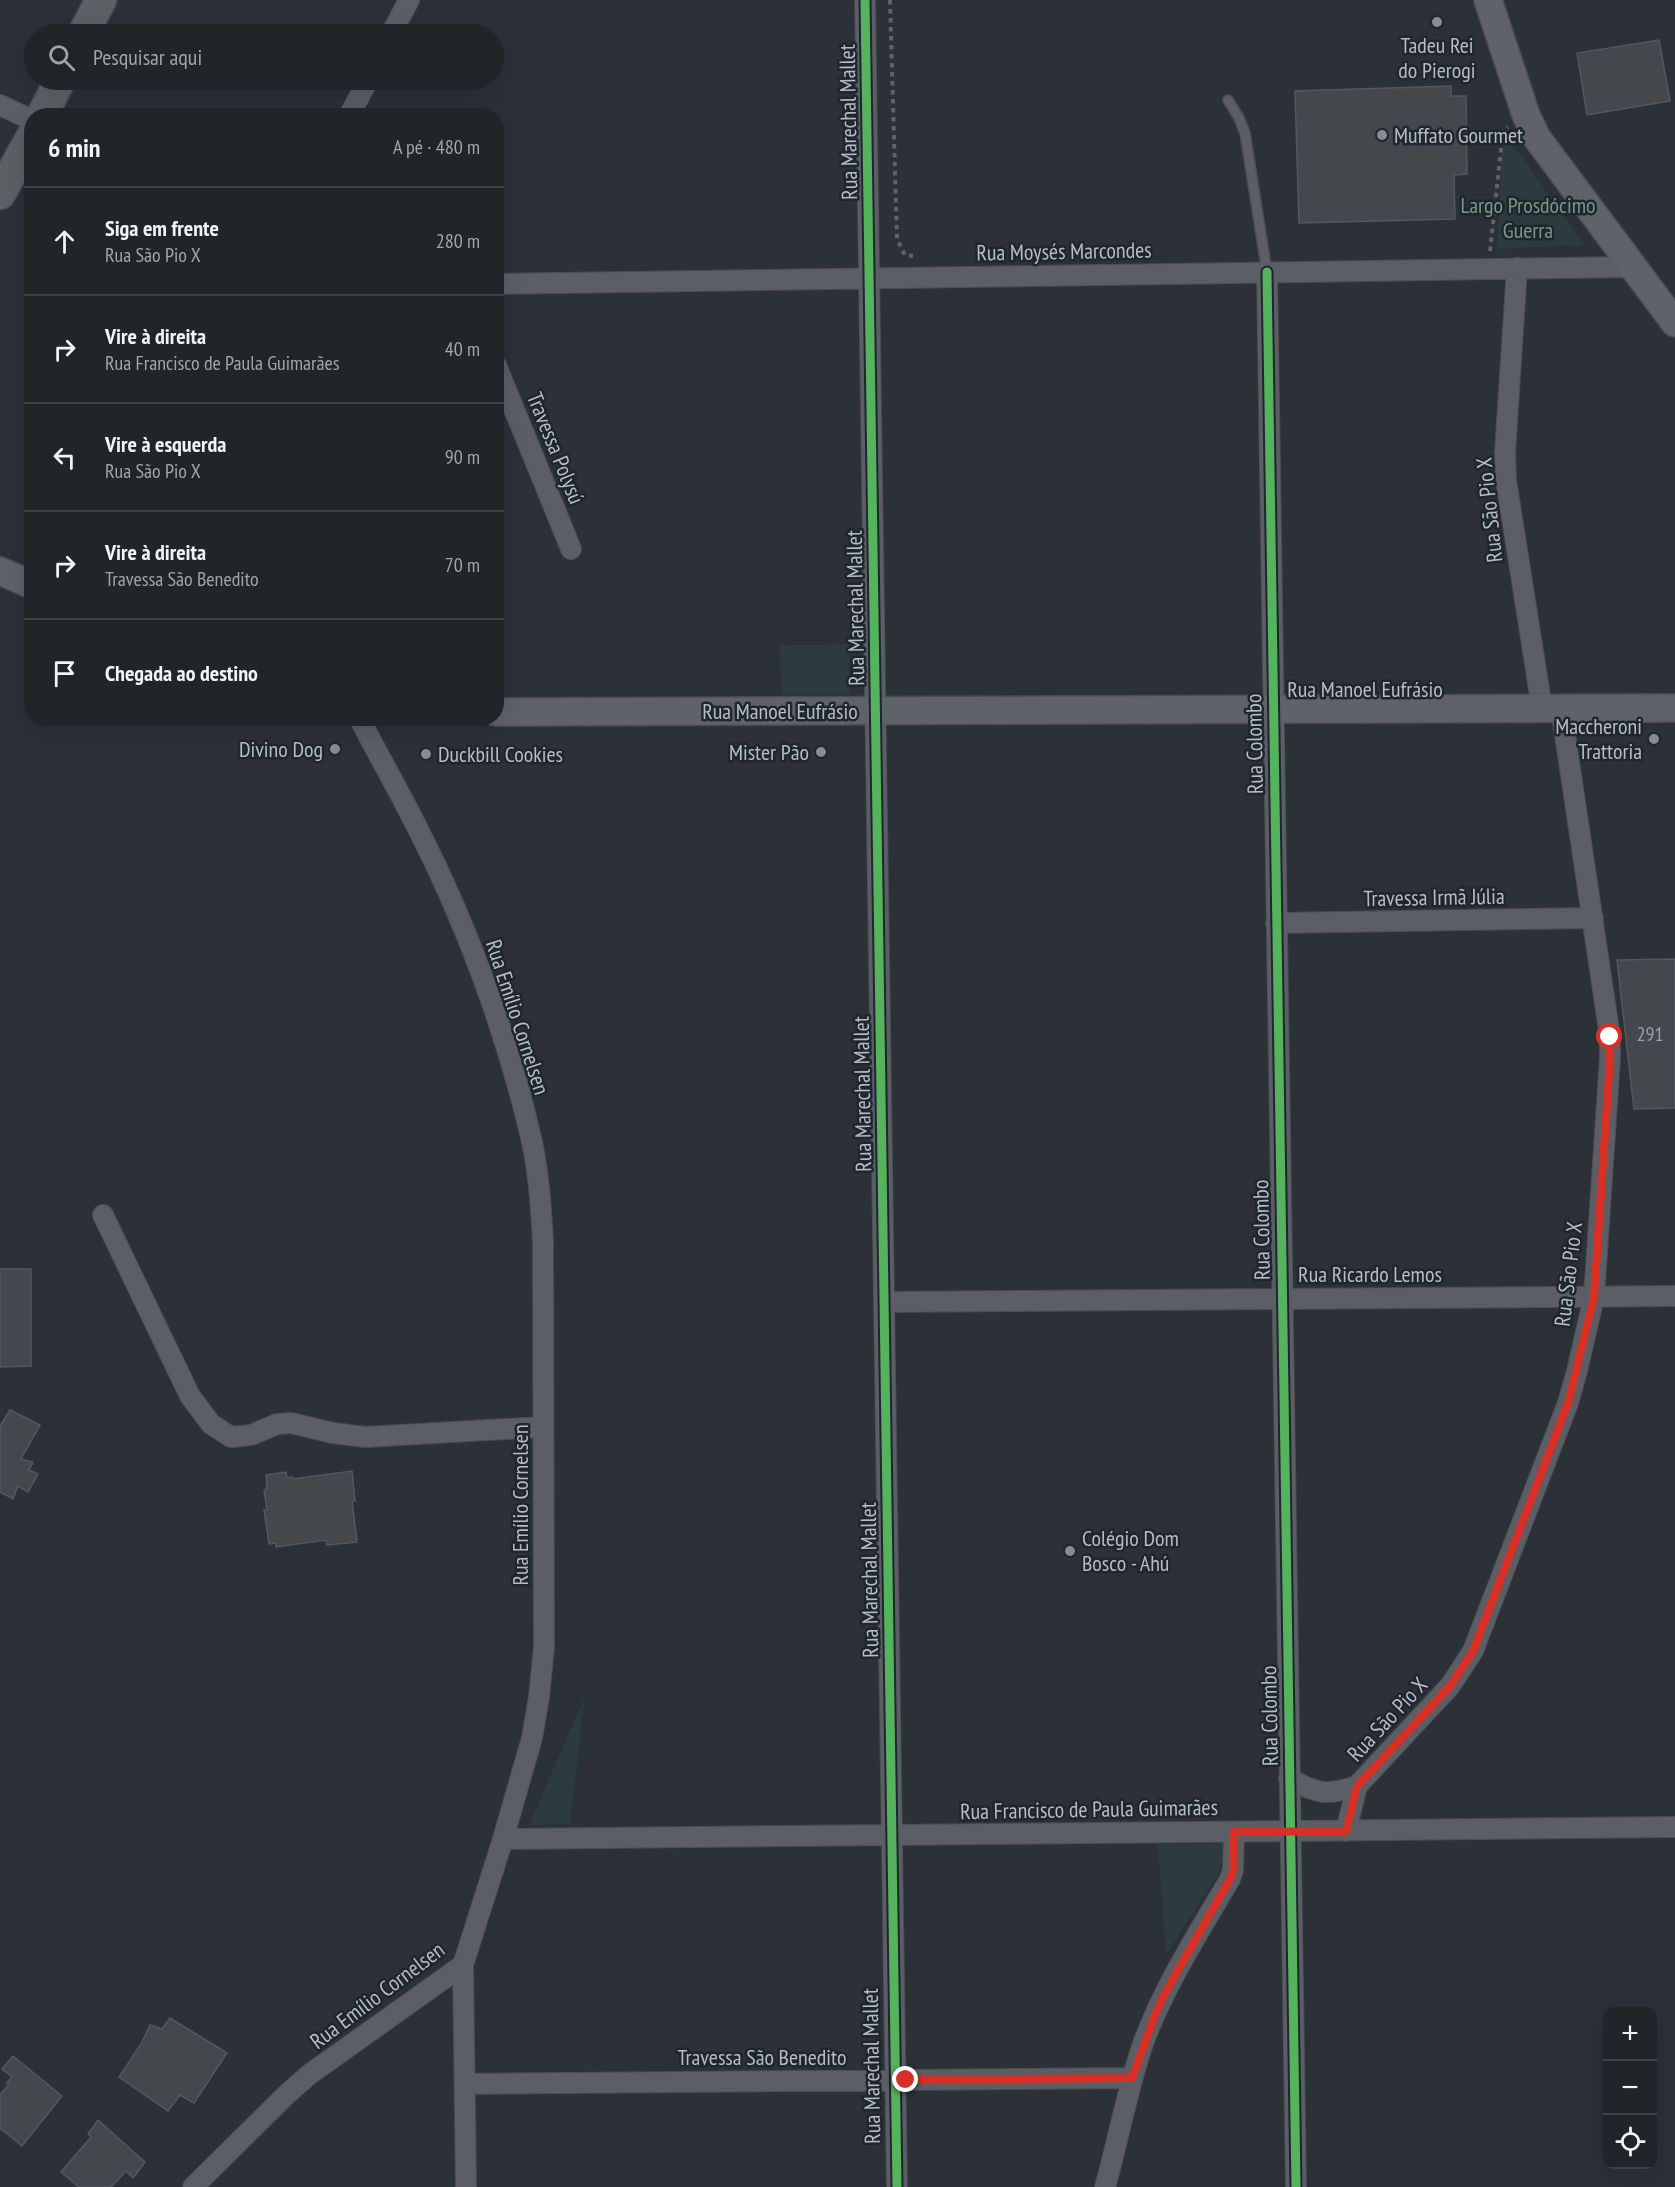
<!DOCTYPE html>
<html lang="pt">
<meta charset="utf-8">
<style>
:root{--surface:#212429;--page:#292c31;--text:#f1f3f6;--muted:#a2a4a8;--line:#3e4146}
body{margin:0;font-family:"PT Sans Narrow",sans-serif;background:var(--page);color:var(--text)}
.controls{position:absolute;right:18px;bottom:18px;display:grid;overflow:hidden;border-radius:12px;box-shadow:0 6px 24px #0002}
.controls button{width:54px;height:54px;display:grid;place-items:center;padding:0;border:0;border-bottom:2px solid var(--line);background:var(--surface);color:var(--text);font:30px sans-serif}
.stop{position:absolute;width:18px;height:18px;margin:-14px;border:4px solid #d93025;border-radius:50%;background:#fff}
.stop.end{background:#d93025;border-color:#fff;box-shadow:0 2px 6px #0008}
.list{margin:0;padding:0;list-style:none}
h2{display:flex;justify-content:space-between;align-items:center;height:78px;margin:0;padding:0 24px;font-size:26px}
h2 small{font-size:20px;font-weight:400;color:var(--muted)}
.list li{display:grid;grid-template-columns:39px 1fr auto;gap:18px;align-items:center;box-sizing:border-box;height:108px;padding:0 24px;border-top:2px solid var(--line)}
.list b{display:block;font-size:22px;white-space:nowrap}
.list p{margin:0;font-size:20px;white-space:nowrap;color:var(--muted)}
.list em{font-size:20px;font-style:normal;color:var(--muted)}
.icon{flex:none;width:33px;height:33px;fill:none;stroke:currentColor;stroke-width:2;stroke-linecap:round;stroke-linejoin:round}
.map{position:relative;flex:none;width:1675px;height:2187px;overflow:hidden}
.search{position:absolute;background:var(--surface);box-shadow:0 6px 24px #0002;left:24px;top:24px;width:480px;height:66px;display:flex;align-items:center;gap:15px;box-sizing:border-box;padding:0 21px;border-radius:33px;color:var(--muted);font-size:22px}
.panel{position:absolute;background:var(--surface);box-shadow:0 6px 24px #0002;left:24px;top:108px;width:480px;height:618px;border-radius:24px}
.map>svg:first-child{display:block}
.green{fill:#2c3b3d}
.building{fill:#44474c;stroke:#53575e;stroke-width:1.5}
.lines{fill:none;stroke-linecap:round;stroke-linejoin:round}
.lane-casing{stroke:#4a4c51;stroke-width:12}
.street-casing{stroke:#4a4c51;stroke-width:22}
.secondary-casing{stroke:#4a4c51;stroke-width:30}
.primary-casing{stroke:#494c53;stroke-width:33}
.path{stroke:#5f6368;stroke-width:4;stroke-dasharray:4.5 4.5;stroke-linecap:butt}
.lane{stroke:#5b5e64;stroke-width:9}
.street{stroke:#5b5e64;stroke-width:20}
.secondary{stroke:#5f6268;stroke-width:27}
.primary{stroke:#5d6166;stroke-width:30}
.cycleway-casing{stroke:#1f2630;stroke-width:13}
.cycleway{stroke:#56b35d;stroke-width:9}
.route{stroke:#d93025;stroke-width:8}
.poi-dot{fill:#868b94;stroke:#1f2630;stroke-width:2}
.labels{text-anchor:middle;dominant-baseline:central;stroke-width:5;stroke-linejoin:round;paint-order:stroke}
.number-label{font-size:20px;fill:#9a9fa8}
.poi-label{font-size:22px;fill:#b6bcc6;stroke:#1f2630;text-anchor:start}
.street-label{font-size:22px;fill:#b6bcc6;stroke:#1f2630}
.park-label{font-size:22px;fill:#779980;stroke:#1f2630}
</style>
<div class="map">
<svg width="1675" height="2187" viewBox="0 0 1675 2187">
<rect width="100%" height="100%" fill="#2c3037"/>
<path class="green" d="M1503,131L1585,245L1497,249Z
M849,644V694L781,695L780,645Z
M585,1696L570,1824L529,1825Z
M1224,1843L1220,1871L1166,1955L1158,1844Z"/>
<path class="building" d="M1659,40L1670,101L1587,115L1577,53Z
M1451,86V96H1466L1467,174L1454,175L1455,219L1299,223L1295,91Z
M1675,959V1108L1634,1109L1617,960Z
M0,1269H31V1366L0,1367Z
M10,1410L40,1425L21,1459L33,1462L29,1470L38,1474L28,1492L18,1486L13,1499L0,1492V1426Z
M352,1471L355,1501H352L357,1542L327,1545L326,1540L276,1547V1543L269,1544L264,1510H267L264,1490L267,1489L266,1475L286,1472L287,1478L292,1477V1479Z
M170,2018L227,2053L194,2103L180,2095L168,2111L119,2077L141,2044L150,2025L162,2029Z
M13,2056L62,2096L22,2146L0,2128V2095L9,2084L7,2083L12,2077L2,2069Z
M98,2120L145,2162L133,2178L126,2171L111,2187H79L61,2172L91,2137L88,2134Z"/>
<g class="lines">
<g class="lane-casing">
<path id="lane" d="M1228,100L1239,118L1245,133L1267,272"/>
</g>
<g class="street-casing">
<path id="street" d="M865,0L897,2187
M391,34L409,0
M0,105L32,120
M349,116L368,80
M1517,268L1505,453L1506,480L1542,708
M1267,272L1296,2187
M496,284L1632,267
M496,365L571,549
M1276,923L1593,918
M103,1215L190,1396L211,1424L231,1437L251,1435L277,1424L291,1423L333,1433L365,1437L543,1427
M885,1302L1675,1296
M1289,1778C1316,1794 1327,1796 1357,1786
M1346,1831L1357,1786L1450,1686L1473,1651L1568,1403L1577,1371L1594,1297L1610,1058V1037L1561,708
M503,1839L1675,1827
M463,1965L466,2187
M465,2084L1132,2078
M193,2187L286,2095L310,2074L463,1965L503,1839L532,1738L539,1697L544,1647L543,1241C541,1208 539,1175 532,1142C508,1037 468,927 419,831C400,793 379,756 359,718
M1105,2187C1119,2138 1127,2089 1144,2041C1166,1983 1199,1932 1230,1879L1233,1870L1234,1832"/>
</g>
<g class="secondary-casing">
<path id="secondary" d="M1488,0L1526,115L1537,138L1675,323
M0,571L32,585
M496,712L1675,708"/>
</g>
<g class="primary-casing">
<path id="primary" d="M83,34L101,0
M42,116L60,80
M0,194L32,136"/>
</g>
<path class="path" d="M890,0L897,239L905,255L913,256
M1490,251L1503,131L1508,127"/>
<use href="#lane" class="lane"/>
<use href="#street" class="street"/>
<use href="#secondary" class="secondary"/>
<use href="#primary" class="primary"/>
<g class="cycleway-casing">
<path id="cycleway" d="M865,0L897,2187
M1267,272L1296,2187"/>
</g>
<use href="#cycleway" class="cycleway"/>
</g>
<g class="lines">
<path class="route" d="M906,2080L1132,2078L1156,2012L1167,1989L1230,1879L1233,1870L1234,1832L1346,1831L1357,1786L1450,1686L1473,1651L1568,1403L1594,1297L1610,1058V1037"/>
</g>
<g class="poi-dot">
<circle cx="1437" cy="22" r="6"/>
<circle cx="1382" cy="135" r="6"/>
<circle cx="1654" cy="739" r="6"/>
<circle cx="335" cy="749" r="6"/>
<circle cx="821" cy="752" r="6"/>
<circle cx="426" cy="754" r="6"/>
<circle cx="1070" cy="1551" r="6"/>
</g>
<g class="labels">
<g class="number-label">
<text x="1650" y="1034">291</text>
</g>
<g class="poi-label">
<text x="1437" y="45" text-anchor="middle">Tadeu Rei<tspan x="1437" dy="25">do Pierogi</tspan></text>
<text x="1394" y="135">Muffato Gourmet</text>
<text x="1642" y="726" text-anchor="end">Maccheroni<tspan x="1642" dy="25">Trattoria</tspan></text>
<text x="323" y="749" text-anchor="end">Divino Dog</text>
<text x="809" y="752" text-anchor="end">Mister Pão</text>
<text x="438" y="754">Duckbill Cookies</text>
<text x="1082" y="1538">Colégio Dom<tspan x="1082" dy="25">Bosco - Ahú</tspan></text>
</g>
<g class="street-label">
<text transform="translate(848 122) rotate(-91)">Rua Marechal Mallet</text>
<text transform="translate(1064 251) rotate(-1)">Rua Moysés Marcondes</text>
<text transform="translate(556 448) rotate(68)">Travessa Polysú</text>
<text transform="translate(1489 510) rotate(-96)">Rua São Pio X</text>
<text transform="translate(855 608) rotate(-91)">Rua Marechal Mallet</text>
<text x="1365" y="689">Rua Manoel Eufrásio</text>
<text x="780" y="711">Rua Manoel Eufrásio</text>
<text transform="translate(1254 744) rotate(-91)">Rua Colombo</text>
<text transform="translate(1434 897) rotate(-1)">Travessa Irmã Júlia</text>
<text transform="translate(518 1017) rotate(72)">Rua Emílio Cornelsen</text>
<text transform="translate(862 1094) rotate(-91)">Rua Marechal Mallet</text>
<text transform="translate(1261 1230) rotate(-91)">Rua Colombo</text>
<text x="1370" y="1274">Rua Ricardo Lemos</text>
<text transform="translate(1568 1274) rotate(-83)">Rua São Pio X</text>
<text transform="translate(520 1505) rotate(-90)">Rua Emílio Cornelsen</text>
<text transform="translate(869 1580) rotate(-91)">Rua Marechal Mallet</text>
<text transform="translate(1269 1716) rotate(-91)">Rua Colombo</text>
<text transform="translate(1387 1719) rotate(-47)">Rua São Pio X</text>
<text transform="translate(1089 1809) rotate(-1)">Rua Francisco de Paula Guimarães</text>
<text transform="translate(377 1995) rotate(-37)">Rua Emílio Cornelsen</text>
<text x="762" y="2057">Travessa São Benedito</text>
<text transform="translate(871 2066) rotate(-91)">Rua Marechal Mallet</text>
</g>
<g class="park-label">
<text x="1528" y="205">Largo Prosdócimo<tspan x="1528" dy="25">Guerra</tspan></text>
</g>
</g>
</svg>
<div class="controls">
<button>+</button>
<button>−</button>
<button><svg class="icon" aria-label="locate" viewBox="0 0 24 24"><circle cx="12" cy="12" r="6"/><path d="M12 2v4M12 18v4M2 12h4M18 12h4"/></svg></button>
</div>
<div class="stop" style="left:1610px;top:1037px"></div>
<div class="stop end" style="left:906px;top:2080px"></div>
<div class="search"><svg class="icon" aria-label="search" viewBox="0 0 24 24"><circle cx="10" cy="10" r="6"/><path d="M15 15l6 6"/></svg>Pesquisar aqui</div>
<section class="panel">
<h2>6 min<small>A pé · 480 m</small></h2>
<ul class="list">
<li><svg class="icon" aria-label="ahead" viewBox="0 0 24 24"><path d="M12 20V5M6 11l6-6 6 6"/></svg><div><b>Siga em frente</b><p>Rua São Pio X</p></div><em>280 m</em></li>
<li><svg class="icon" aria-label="right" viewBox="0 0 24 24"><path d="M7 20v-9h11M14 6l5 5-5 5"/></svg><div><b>Vire à direita</b><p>Rua Francisco de Paula Guimarães</p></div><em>40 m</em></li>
<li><svg class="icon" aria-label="left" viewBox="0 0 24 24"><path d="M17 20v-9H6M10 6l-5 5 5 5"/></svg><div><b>Vire à esquerda</b><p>Rua São Pio X</p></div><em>90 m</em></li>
<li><svg class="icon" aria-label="right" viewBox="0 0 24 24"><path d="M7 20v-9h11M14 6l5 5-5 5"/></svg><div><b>Vire à direita</b><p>Travessa São Benedito</p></div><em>70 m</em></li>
<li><svg class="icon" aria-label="arrive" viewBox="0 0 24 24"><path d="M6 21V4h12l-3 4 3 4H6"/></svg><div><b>Chegada ao destino</b></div></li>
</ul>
</section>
</div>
